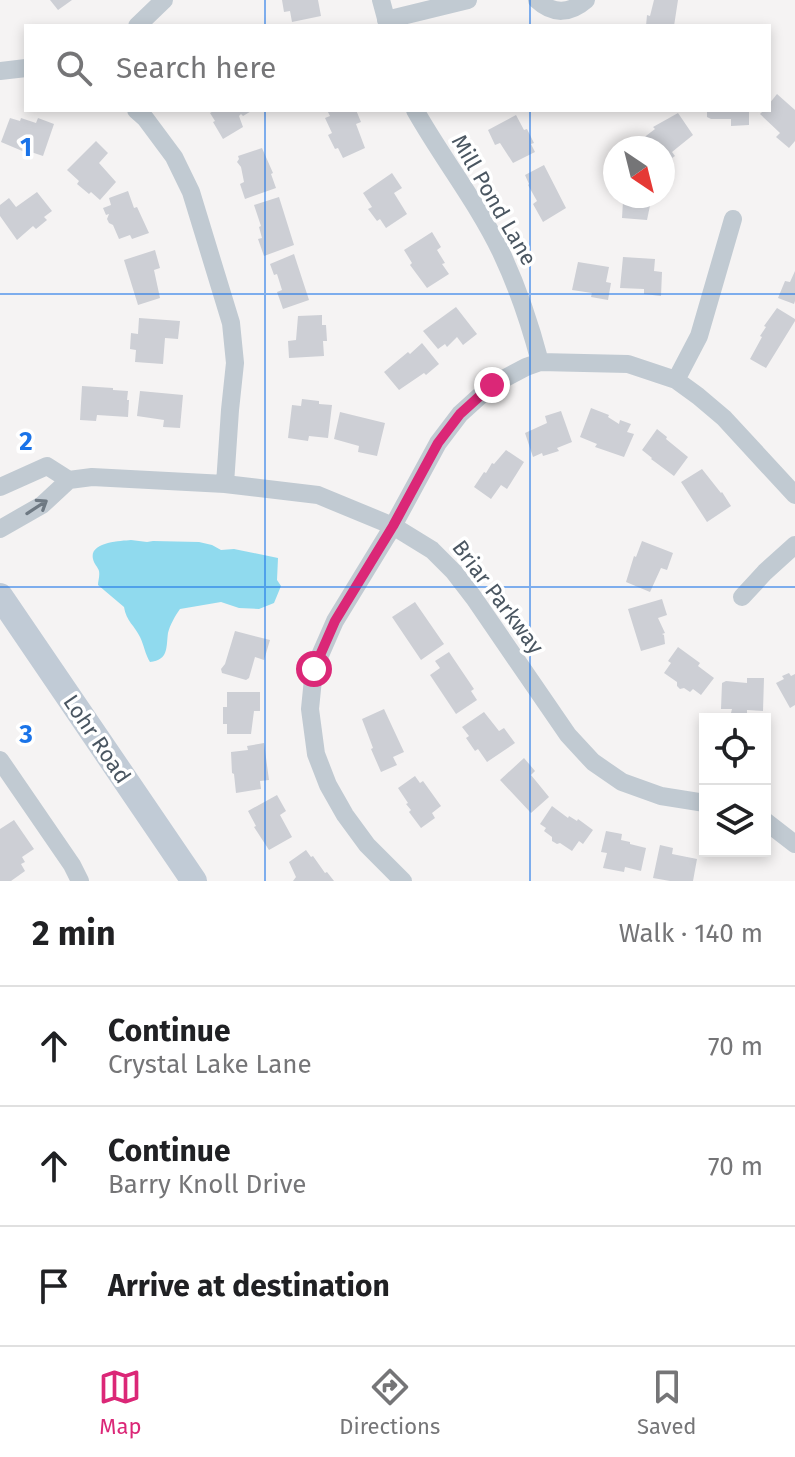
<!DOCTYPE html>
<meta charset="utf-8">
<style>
:root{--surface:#fff;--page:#f6f6f6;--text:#202124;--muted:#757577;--line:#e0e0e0;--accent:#db2777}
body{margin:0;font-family:"Fira Sans",sans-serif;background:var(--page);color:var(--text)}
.controls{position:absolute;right:24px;bottom:24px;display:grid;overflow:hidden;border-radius:0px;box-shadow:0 4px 12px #0003}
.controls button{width:72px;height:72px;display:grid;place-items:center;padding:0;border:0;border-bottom:2px solid var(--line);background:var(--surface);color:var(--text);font:40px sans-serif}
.compass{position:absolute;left:603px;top:136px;width:72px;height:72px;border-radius:50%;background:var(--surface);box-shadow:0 4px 12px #0003;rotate:145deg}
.stop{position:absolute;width:24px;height:24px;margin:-18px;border:6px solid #db2777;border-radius:50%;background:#fff}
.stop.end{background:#db2777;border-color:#fff;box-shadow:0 2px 8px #0008}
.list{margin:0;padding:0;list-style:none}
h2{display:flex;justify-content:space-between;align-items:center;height:104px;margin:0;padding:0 32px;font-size:34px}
h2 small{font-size:26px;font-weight:400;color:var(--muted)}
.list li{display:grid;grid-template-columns:52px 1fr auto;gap:24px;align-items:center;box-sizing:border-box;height:120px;padding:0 32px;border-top:2px solid var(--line)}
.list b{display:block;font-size:30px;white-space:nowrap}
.list p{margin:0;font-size:26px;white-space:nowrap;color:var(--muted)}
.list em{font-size:26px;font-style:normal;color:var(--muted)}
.icon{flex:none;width:44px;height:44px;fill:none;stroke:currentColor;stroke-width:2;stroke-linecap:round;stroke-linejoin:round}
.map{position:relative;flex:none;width:795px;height:881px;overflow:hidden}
.search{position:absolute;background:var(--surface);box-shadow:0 4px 12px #0003;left:24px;right:24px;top:24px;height:88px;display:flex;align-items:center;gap:20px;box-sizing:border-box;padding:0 28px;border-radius:0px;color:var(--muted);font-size:30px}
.sheet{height:464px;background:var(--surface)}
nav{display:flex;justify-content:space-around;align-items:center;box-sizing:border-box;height:112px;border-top:2px solid var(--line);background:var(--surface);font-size:22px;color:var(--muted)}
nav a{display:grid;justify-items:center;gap:4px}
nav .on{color:var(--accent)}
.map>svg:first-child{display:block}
.water{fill:#90daee}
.building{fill:#cdcfd5}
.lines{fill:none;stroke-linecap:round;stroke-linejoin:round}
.street{stroke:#c1cad2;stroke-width:18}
.secondary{stroke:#c1cbd6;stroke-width:26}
.oneway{stroke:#6e7983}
.route{stroke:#db2777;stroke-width:10}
.grid{fill:none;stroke:#1a73e8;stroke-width:2;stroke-opacity:0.55}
.labels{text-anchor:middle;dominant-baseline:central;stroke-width:7;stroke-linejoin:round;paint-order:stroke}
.street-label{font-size:22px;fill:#4a5661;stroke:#fff}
.grid-label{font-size:26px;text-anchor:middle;font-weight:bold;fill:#1a73e8;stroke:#fff;stroke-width:7;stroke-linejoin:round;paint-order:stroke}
</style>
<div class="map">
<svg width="795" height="881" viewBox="0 0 795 881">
<rect width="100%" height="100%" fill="#f5f3f3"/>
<path class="water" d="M131,540L147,542L153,541L199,542L212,545L221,550L234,549L278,558L277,580L281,586L274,603L259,609L239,608L221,602L180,609C175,616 170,625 168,633C166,647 169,660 150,662C145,654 144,645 140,637C135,626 126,621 124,607L98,585C98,581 100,576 99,571C98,567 94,564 93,559C89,542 120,541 131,540Z"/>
<path class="building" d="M50,0H72L58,10Z
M282,0H318L321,16L292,22L290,11L284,12Z
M654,0H678L674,26H646L647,15L650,16Z
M777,94L795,110V141L789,148L776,137L780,133L760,114L764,110H769V104Z
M215,110H253L243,116L241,114L239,116L243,127L223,139L213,122L215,121L210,113Z
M327,110H356L361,122L356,124L365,148L343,158L338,148L335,149L328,135L332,133L325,118L330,116Z
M707,110H749V125L731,126V119H711L707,117Z
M678,113L693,135L672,152L675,156L663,164V148H648L642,139L655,129L653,127Z
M516,115L524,130L527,129L534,143L531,144L535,152L513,163L500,143L495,145L488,130Z
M10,118L20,121L21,118L36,123L38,118L54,124L43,156L28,151L27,153L1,142Z
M96,141L108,153L99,163L116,182L100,200L91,192L89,194L77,184L79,181L67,170Z
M262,148L273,173L271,174L276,188L245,199L240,184L244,182L241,167L237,162L239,159L238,156Z
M544,165L566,208L543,222L533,204L537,201L528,185L529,184L525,175Z
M392,173L402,188L394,193L407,214L386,228L380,219L377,221L368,209L372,207L363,193Z
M128,191L134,208L137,207L149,233L132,239L130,235L119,239L113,225L109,223L107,219L109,214L106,215L103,208L111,205L109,198Z
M37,192L52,211L44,217L47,220L36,229L33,226L17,240L0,216V205L9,198L16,207Z
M615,196H652L647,220L622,218L623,201H618Z
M279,197L294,245L264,256L258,239L262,238L259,227L261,226L254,205Z
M432,232L441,247L437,250L445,263L442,264L449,274L427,288L410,265L412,263L404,250Z
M155,250L160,268L154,270L160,298L138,305L124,260Z
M294,254L309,300L283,309L277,292L282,290L277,274L274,275L270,264Z
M623,257L655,259L654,271L662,272L661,296L644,294V289L620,288Z
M578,262L609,267L606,282L611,283L608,300L591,297L592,293L572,290Z
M795,271V301L794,304L778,298L785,281L790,282Z
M456,307L477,334L463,345L457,337L447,347L445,344L438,349L423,331Z
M777,308L795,319V321L766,368L750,359L762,337L760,336L766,327L764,326Z
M322,315V325H326L327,341H323L324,356L289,358L288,341L296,340L298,316Z
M139,318L180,321L178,339L165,338L163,364L135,362L136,350L130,349L131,333L138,334Z
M422,343L439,364L426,375L424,373L399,390L384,372L408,352L410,354Z
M82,386L113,388V390L128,391L127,400H129L128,417L97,415L96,421L80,420Z
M140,391L183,395L180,428L163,427L164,420L137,416Z
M302,399L319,401V404L332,405L328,438L309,436L308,441L288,438L292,405L301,406Z
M591,408L609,415L608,417L619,424L620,420L631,424L627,432L634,434L624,457L595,447L597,444L580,437Z
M561,411L572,442L557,448L559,451L543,456L542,453L533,457L525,433L547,423L545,416Z
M340,412L385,423L377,456L358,452L359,446L334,439Z
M657,429L667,437L666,439L688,457L674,476L651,459L652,458L642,450Z
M506,450L524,462L507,489L501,485L491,499L474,487L484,472L486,473L492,463L494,464Z
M702,469L721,493L722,492L731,506L707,522L681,482Z
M642,541L673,553L667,570L661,568L650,592L626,582L634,556L636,557Z
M662,599L667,615L658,618L665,633L662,634L664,635L665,644L641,651L628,609Z
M415,602L444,644L421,660L392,617Z
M235,631L270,640L264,660L255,657L249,678L246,680L222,673L221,669L225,664Z
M678,647L700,663L698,666L714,678L701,695L693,689L690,692L684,688L680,689L677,686V682L664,673L671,663L668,661Z
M449,652L474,689L471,691L477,700L456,714L430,675L440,668L435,661Z
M789,673L791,676L795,674V705L790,708L776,683L784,679L782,676Z
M747,678H764L763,711L747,710V713H731L732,709H721L722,683L726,681L747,683Z
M227,692H260V711H254L251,734H227V724H223V707H227Z
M384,709L404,752L393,757L397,765L381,772L371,749L373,748L362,719Z
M484,712L499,731L504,728L515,743L487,762L478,749L475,751L466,738L469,736L462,727Z
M264,743L269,780L260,781L261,789L236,793L234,774L232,773L231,752L248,750L247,746Z
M524,758L535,771L531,775L549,797L531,813L500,780Z
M415,776L420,783L423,781L441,806L432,813L435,818L421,828L409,812L411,810L406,804L408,803L398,788Z
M277,795L286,811L280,815L292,837L269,850L254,827L256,826L248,811Z
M552,806L568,818L569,816L577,821L578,819L593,830L583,844L579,841L572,851L560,843L557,844L552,841V837L544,831L546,828L540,824Z
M14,820L34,849L22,857L25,862L21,864L25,871L11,881H0V829Z
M606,831L622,834L621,840L630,842V844L646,848L641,871L625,867L624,872L603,868L607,853L601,852Z
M660,845L673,848L672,854L697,859L693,881H670L653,878Z
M306,850L311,857L313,856L325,873L327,872L334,881H293L296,877L289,862Z"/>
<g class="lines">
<path class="street" d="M381,0L388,26
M537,0C553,15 570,14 586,0
M386,20L468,0
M137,26L164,0
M0,71L26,68
M136,110L145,118L174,157L191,192L231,323L235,363L230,410L225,484
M415,110C442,158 477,202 501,252C518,288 530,324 540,362
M676,380L699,336L733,219
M0,487L47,466L69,480
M0,529L42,505L69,480L92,477L225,484L318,495L393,526L432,550L454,572L474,598L568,735L593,762L622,782L661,796L705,803
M742,597L765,572L795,545
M0,760L72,865L80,881
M765,821L795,844
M403,881L367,845L345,815L328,785L316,754L310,709L314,669L335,621L393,526L438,443L460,414L492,385L526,367L540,362L628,364L676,380L698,396L724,418L795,495"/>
<path class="secondary" d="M0,596L194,881"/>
</g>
<defs><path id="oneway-shaft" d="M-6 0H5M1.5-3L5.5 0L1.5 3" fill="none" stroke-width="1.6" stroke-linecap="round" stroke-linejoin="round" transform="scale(2)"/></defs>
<use class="oneway" href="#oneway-shaft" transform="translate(37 507) rotate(-33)"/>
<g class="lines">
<path class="route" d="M314,669L335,621L393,526L438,443L460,414L492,385"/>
</g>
<path class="grid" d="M265,0V26M530,0V26M265,110V881M530,110V881M0,294H795M0,587H795"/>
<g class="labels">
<g class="street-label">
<text transform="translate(494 200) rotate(60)">Mill Pond Lane</text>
<text transform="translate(498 597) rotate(53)">Briar Parkway</text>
<text transform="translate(97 739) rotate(56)">Lohr Road</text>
</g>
</g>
<g class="grid-label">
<text x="26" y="156">1</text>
<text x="26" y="450">2</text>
<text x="26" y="743">3</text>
</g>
</svg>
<div class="controls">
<button><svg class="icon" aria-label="locate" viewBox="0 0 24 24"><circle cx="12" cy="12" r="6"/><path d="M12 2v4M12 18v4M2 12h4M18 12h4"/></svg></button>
<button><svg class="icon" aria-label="layers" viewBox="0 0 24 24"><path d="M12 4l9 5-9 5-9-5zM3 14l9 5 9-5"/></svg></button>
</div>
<svg class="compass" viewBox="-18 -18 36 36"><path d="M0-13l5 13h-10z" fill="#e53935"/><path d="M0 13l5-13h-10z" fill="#757577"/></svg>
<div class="stop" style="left:314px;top:669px"></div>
<div class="stop end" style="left:492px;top:385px"></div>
<div class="search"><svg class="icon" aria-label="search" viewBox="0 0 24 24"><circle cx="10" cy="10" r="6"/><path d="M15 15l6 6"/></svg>Search here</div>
</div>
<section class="sheet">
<h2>2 min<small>Walk · 140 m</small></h2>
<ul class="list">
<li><svg class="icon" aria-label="ahead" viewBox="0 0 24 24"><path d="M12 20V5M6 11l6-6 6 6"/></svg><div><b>Continue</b><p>Crystal Lake Lane</p></div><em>70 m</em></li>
<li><svg class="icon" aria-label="ahead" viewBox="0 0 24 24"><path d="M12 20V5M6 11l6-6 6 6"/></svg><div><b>Continue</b><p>Barry Knoll Drive</p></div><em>70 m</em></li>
<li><svg class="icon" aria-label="arrive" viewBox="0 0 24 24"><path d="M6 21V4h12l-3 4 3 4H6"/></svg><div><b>Arrive at destination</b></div></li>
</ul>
</section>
<nav>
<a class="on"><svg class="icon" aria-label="map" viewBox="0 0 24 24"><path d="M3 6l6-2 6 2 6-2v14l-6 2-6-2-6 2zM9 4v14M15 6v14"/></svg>Map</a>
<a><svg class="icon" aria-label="directions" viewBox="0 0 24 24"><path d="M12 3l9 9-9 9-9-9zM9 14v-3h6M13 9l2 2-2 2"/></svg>Directions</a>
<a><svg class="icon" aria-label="saved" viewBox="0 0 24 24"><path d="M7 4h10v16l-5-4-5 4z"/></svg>Saved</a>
</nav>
